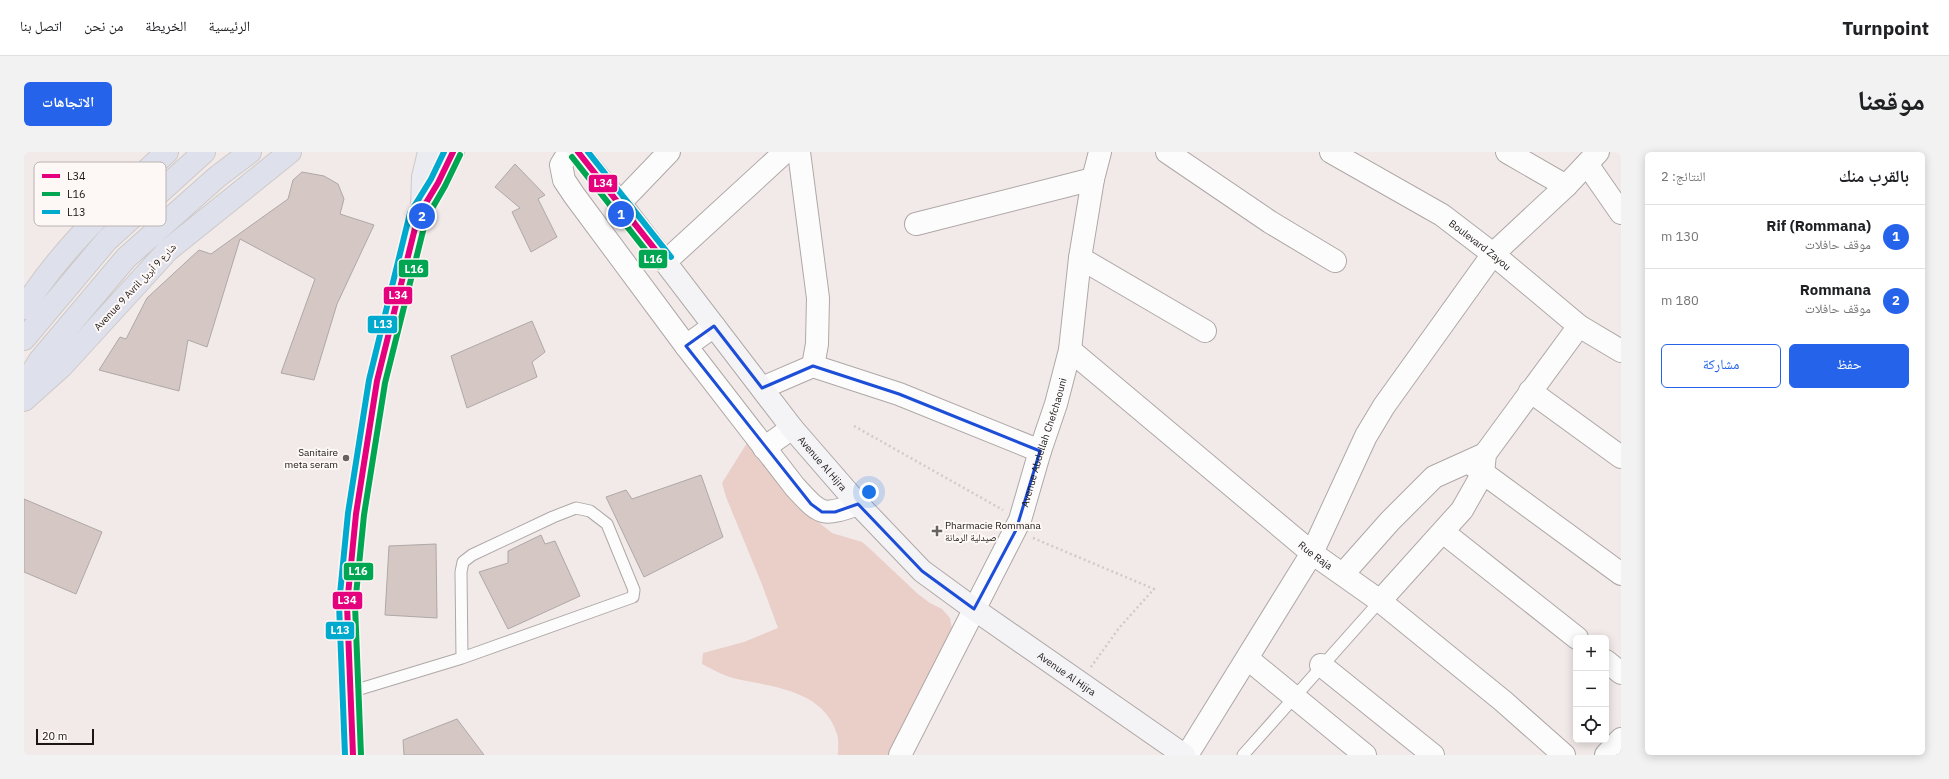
<!DOCTYPE html>
<html lang="ar">
<meta charset="utf-8">
<style>
:root{--surface:#fff;--page:#f2f2f2;--text:#202124;--muted:#757577;--line:#e0e0e0;--accent:#2563eb}
body{margin:0;font-family:"IBM Plex Sans","Noto Naskh Arabic",sans-serif;background:var(--page);color:var(--text);direction:rtl}
.controls{position:absolute;right:12px;bottom:12px;display:grid;overflow:hidden;border-radius:6px;box-shadow:0 2px 10px #0003}
.controls button{width:36px;height:36px;display:grid;place-items:center;padding:0;border:0;border-bottom:1px solid var(--line);background:var(--surface);color:var(--text);font:20px sans-serif}
.scale{position:absolute;left:12px;bottom:10px;width:58px;box-sizing:border-box;padding-left:4px;border:2px solid #1c1716;border-top:0;font-size:11px;line-height:14px;white-space:nowrap;color:#1c1716;-webkit-text-stroke:3px #fdf7f5;paint-order:stroke}
.you{position:absolute;left:845px;top:340px;width:14px;height:14px;margin:-10px;border:3px solid #fff;border-radius:50%;background:#1a73e8;box-shadow:0 0 0 6px #1a73e833}
.badge{display:grid;place-items:center;width:26px;height:26px;border-radius:50%;background:var(--accent);color:#fff;font-size:13px;font-weight:700}
.pin{position:absolute;translate:-50% -50%;border:2px solid #fff;box-shadow:0 1px 4px #0006}
.list{margin:0;padding:0;list-style:none}
h2{display:flex;justify-content:space-between;align-items:center;height:52px;margin:0;padding:0 16px;font-size:17px}
h2 small{font-size:13px;font-weight:400;color:var(--muted)}
.list li{display:grid;grid-template-columns:26px 1fr auto;gap:12px;align-items:center;box-sizing:border-box;height:64px;padding:0 16px;border-top:1px solid var(--line)}
.list b{display:block;font-size:15px;white-space:nowrap}
.list p{margin:0;font-size:13px;white-space:nowrap;color:var(--muted)}
.list em{font-size:13px;font-style:normal;color:var(--muted)}
.actions{display:flex;gap:8px;padding:12px 16px}
.actions a{flex:1;padding:9px 0;border:1px solid var(--accent);border-radius:6px;text-align:center;font-size:14px;color:var(--accent)}
.actions .main{background:var(--accent);color:#fff}
.icon{flex:none;width:22px;height:22px;fill:none;stroke:currentColor;stroke-width:2;stroke-linecap:round;stroke-linejoin:round}
.map{position:relative;flex:none;width:1597px;height:603px;overflow:hidden;direction:ltr;border-radius:6px}
header{display:flex;align-items:center;gap:24px;box-sizing:border-box;height:56px;padding:0 20px;background:var(--surface);border-bottom:1px solid var(--line)}
header strong{font-size:19px}
nav{display:flex;gap:22px;margin-inline-start:auto;font-size:14px}
.intro{display:flex;align-items:center;justify-content:space-between;box-sizing:border-box;height:96px;padding:0 24px}
h1{margin:0;font-size:28px}
.button{padding:10px 18px;border-radius:6px;background:var(--accent);color:#fff;font-size:14px;font-weight:700}
main{display:flex;gap:24px;padding:0 24px}
aside{flex:1;background:var(--surface);border-radius:6px;box-shadow:0 2px 10px #0003}
.map>svg:first-child{display:block}
.green{fill:#eacec8}
.building{fill:#d5c7c4;stroke:#aea8a7}
.lines{fill:none;stroke-linecap:round;stroke-linejoin:round}
.lane-casing{stroke:#aea8a7;stroke-width:13}
.street-casing{stroke:#aea8a7;stroke-width:24}
.secondary-casing{stroke:#aea8a7;stroke-width:24}
.primary-casing{stroke:#cdc9c8;stroke-width:24}
.highway-casing{stroke:#cdc9c8;stroke-width:24}
.path{stroke:#cecbca;stroke-width:2.5;stroke-dasharray:2 3;stroke-linecap:butt}
.lane{stroke:#fdfcfc;stroke-width:11}
.street{stroke:#fdfcfc;stroke-width:22}
.secondary{stroke:#f4f3f6;stroke-width:22}
.primary{stroke:#eaecf1;stroke-width:22}
.highway{stroke:#dee1ec;stroke-width:22}
.bus-1-casing{stroke:#fdf7f5;stroke-width:9}
.bus-2-casing{stroke:#fdf7f5;stroke-width:9}
.bus-3-casing{stroke:#fdf7f5;stroke-width:9}
.bus-1{stroke:#e5007d;stroke-width:6}
.bus-2{stroke:#00a651;stroke-width:6}
.bus-3{stroke:#00a9ce;stroke-width:6}
.marked{fill:none;stroke:#1d4ed8;stroke-width:3;stroke-linejoin:round}
.poi-dot{fill:#676160;stroke:#fdf7f5;stroke-width:1.5}
.labels{text-anchor:middle;dominant-baseline:central;stroke-width:4;stroke-linejoin:round;paint-order:stroke}
.street-label{font-size:10px;fill:#1c1716;stroke:#fdf7f5}
.poi-label{font-size:10px;fill:#1c1716;stroke:#fdf7f5;text-anchor:end}
.key{fill:#fdf7f5;stroke:#bab4b2;stroke-width:1}
.key-label{font-size:11px;fill:#1c1716}
.line-badge{stroke:#fdf7f5;stroke-width:1.5}
.badge-label{font-size:11px;text-anchor:middle;font-weight:bold;fill:#fff}
</style>
<header>
<strong>Turnpoint</strong>
<nav><a>الرئيسية</a><a>الخريطة</a><a>من نحن</a><a>اتصل بنا</a></nav>
</header>
<div class="intro"><h1>موقعنا</h1><a class="button">الاتجاهات</a></div>
<main>
<aside>
<h2>بالقرب منك<small>النتائج: 2</small></h2>
<ul class="list">
<li><span class="badge">1</span><div><b>Rif (Rommana)</b><p>موقف حافلات</p></div><em>130 m</em></li>
<li><span class="badge">2</span><div><b>Rommana</b><p>موقف حافلات</p></div><em>180 m</em></li>
</ul>
<div class="actions"><a class="main">حفظ</a><a>مشاركة</a></div>
</aside>
<div class="map">
<svg width="1597" height="603" viewBox="0 0 1597 603">
<rect width="100%" height="100%" fill="#f2eae8"/>
<path class="green" d="M728,283L774,347L793,369L808,381L838,390L844,395L894,442L906,451L918,457L926,466L928,477L865,603H814C814,597 815,588 813,582C799,537 747,535 709,526C698,523 688,517 678,512L679,501L720,490L754,476L737,430L702,345L698,331Z"/>
<path class="building" d="M491,12L521,43L514,47L533,85L507,100L488,60L496,56L471,35Z
M278,20L300,24L314,32L320,47L316,62L350,73L313,152L290,228L257,221L291,127L216,87L183,195L164,188L155,239L75,218L96,185L102,187L123,146L175,98L187,102L264,47L269,28Z
M508,169L521,200L508,210L513,225L443,256L427,204Z
M677,323L699,385L620,425L582,345L602,338L608,347Z
M0,347L78,380L52,442L0,420Z
M517,383L521,392L531,389L556,444L484,477L455,420L484,411V399Z
M412,392L413,466L361,463L365,394Z
M433,567L460,603H380L379,588Z"/>
<g class="lines">
<g class="lane-casing">
<path id="lane" d="M326,540L438,506L609,445L610,438L583,372L566,359L552,356L529,365L448,403L439,410L437,420L438,506
M1219,603L1356,449"/>
</g>
<g class="street-casing">
<g id="street">
<path d="M545,0L537,13L540,28L550,43L662,194L771,335C797,363 797,365 834,352"/>
<path d="M1143,0L1246,70L1311,109"/>
<path id="s1" d="M1307,0L1418,63L1469,102L1555,174L1597,199"/>
<path d="M1483,0L1542,34"/>
<path d="M1563,12L1597,61"/>
<path d="M596,51L645,0"/>
<path d="M892,72L1069,27"/>
<path d="M1056,106L1181,179"/>
<path d="M641,110L761,0"/>
<path d="M662,194L690,174"/>
<path id="s2" d="M1046,198L1288,401L1356,449L1479,549L1540,603"/>
<path d="M789,214L875,242L1016,299"/>
<path d="M738,236L789,214L793,192L794,146L775,0"/>
<path d="M1506,239L1597,305"/>
<path d="M740,296L768,276"/>
<path d="M1447,312L1597,422"/>
<path d="M1419,380L1553,486"/>
<path d="M1319,422L1366,369L1410,325L1461,302"/>
<path d="M1356,449L1438,358L1459,321L1461,302L1555,174"/>
<path d="M1224,507L1341,603"/>
<path d="M1582,509L1597,521"/>
<path d="M1297,513L1409,603"/>
<path id="s3" d="M876,603L996,368L1016,299L1032,252L1046,198L1056,106L1069,27L1076,0"/>
<path d="M1163,603L1288,401L1342,284L1360,254L1469,102L1542,34L1574,0"/>
<path d="M1582,603L1597,587"/>
</g>
</g>
<g class="secondary-casing">
<g id="secondary">
<path id="s4" d="M554,0L596,51L768,276L834,352L898,419L950,457L1160,603"/>
</g>
</g>
<g class="primary-casing">
<path id="primary" d="M398,56L399,25L405,0
M329,603L323,453L332,362L353,229L394,64L398,56L414,31L429,0"/>
</g>
<g class="highway-casing">
<path id="highway" d="M0,156C36,98 93,45 143,0
M0,187L83,88L180,0
M0,233L16,208L102,106L193,25L226,0
M0,248L38,214L144,98L266,0"/>
</g>
<path class="path" d="M830,274L979,358
M1009,386L1130,437L1095,476L1067,515"/>
<use href="#lane" class="lane"/>
<use href="#street" class="street"/>
<use href="#secondary" class="secondary"/>
<use href="#primary" class="primary"/>
<use href="#highway" class="highway"/>
<g class="bus-1-casing">
<path id="bus-1" d="M554,0L641,110
M329,603L323,453L332,362L353,229L394,64L414,31L429,0"/>
</g>
<g class="bus-2-casing">
<path id="bus-2" d="M548,5L635,115
M337,603L331,453L340,363L361,231L402,67L421,34L436,3"/>
</g>
<g class="bus-3-casing">
<path id="bus-3" d="M564,0L647,105
M321,603L315,452L324,361L345,228L386,61L407,27L420,0"/>
</g>
<use href="#bus-1" class="bus-1"/>
<use href="#bus-2" class="bus-2"/>
<use href="#bus-3" class="bus-3"/>
</g>
<path class="marked" d="M690,174L738,236L789,214L875,242L1016,299L992,378L950,457L898,419L834,352L811,360H798L787,352L662,194Z"/>
<g class="poi-dot">
<circle cx="322" cy="306" r="4"/>
<path d="M911 373h4v4h4v4h-4v4h-4v-4h-4v-4h4z"/>
</g>
<g class="labels">
<g class="street-label">
<text stroke="none"><textPath href="#s1" startOffset="176">Boulevard Zayou</textPath></text>
<text transform="translate(111 135) rotate(-47)">Avenue 9 Avril شارع 9 أبريل</text>
<text stroke="none"><textPath href="#s3" startOffset="345">Avenue Abdellah Chefchaouni</textPath></text>
<text stroke="none"><textPath href="#s4" startOffset="396">Avenue Al Hijra</textPath></text>
<text stroke="none"><textPath href="#s2" startOffset="320">Rue Raja</textPath></text>
<text stroke="none"><textPath href="#s4" startOffset="720">Avenue Al Hijra</textPath></text>
</g>
<g class="poi-label">
<text x="314" y="300">Sanitaire<tspan x="314" dy="12">meta seram</tspan></text>
<text x="921" y="373" text-anchor="start">Pharmacie Rommana<tspan x="921" dy="12">صيدلية الرمانة</tspan></text>
</g>
</g>
<rect x="10" y="10" width="132" height="64" rx="6" class="key"/>
<rect x="18" y="22" width="18" height="4" fill="#e5007d"/>
<rect x="18" y="40" width="18" height="4" fill="#00a651"/>
<rect x="18" y="58" width="18" height="4" fill="#00a9ce"/>
<g class="key-label">
<text x="43" y="28">L34</text>
<text x="43" y="46">L16</text>
<text x="43" y="64">L13</text>
</g>
<g class="line-badge">
<rect x="564" y="22" width="30" height="19" rx="4" fill="#e5007d"/>
<rect x="614" y="97" width="30" height="20" rx="4" fill="#00a651"/>
<rect x="374" y="107" width="31" height="19" rx="4" fill="#00a651"/>
<rect x="359" y="134" width="30" height="19" rx="4" fill="#e5007d"/>
<rect x="343" y="163" width="31" height="19" rx="4" fill="#00a9ce"/>
<rect x="319" y="410" width="31" height="19" rx="4" fill="#00a651"/>
<rect x="308" y="439" width="31" height="19" rx="4" fill="#e5007d"/>
<rect x="301" y="469" width="30" height="19" rx="4" fill="#00a9ce"/>
</g>
<g class="badge-label">
<text x="579" y="35">L34</text>
<text x="629" y="111">L16</text>
<text x="390" y="121">L16</text>
<text x="374" y="147">L34</text>
<text x="359" y="176">L13</text>
<text x="334" y="423">L16</text>
<text x="323" y="452">L34</text>
<text x="316" y="482">L13</text>
</g>
</svg>
<div class="controls">
<button>+</button>
<button>−</button>
<button><svg class="icon" aria-label="locate" viewBox="0 0 24 24"><circle cx="12" cy="12" r="6"/><path d="M12 2v4M12 18v4M2 12h4M18 12h4"/></svg></button>
</div>
<div class="scale">20 m</div>
<div class="you"></div>
<div class="pin badge" style="left:597px;top:62px">1</div>
<div class="pin badge" style="left:398px;top:64px">2</div>
</div>
</main>
